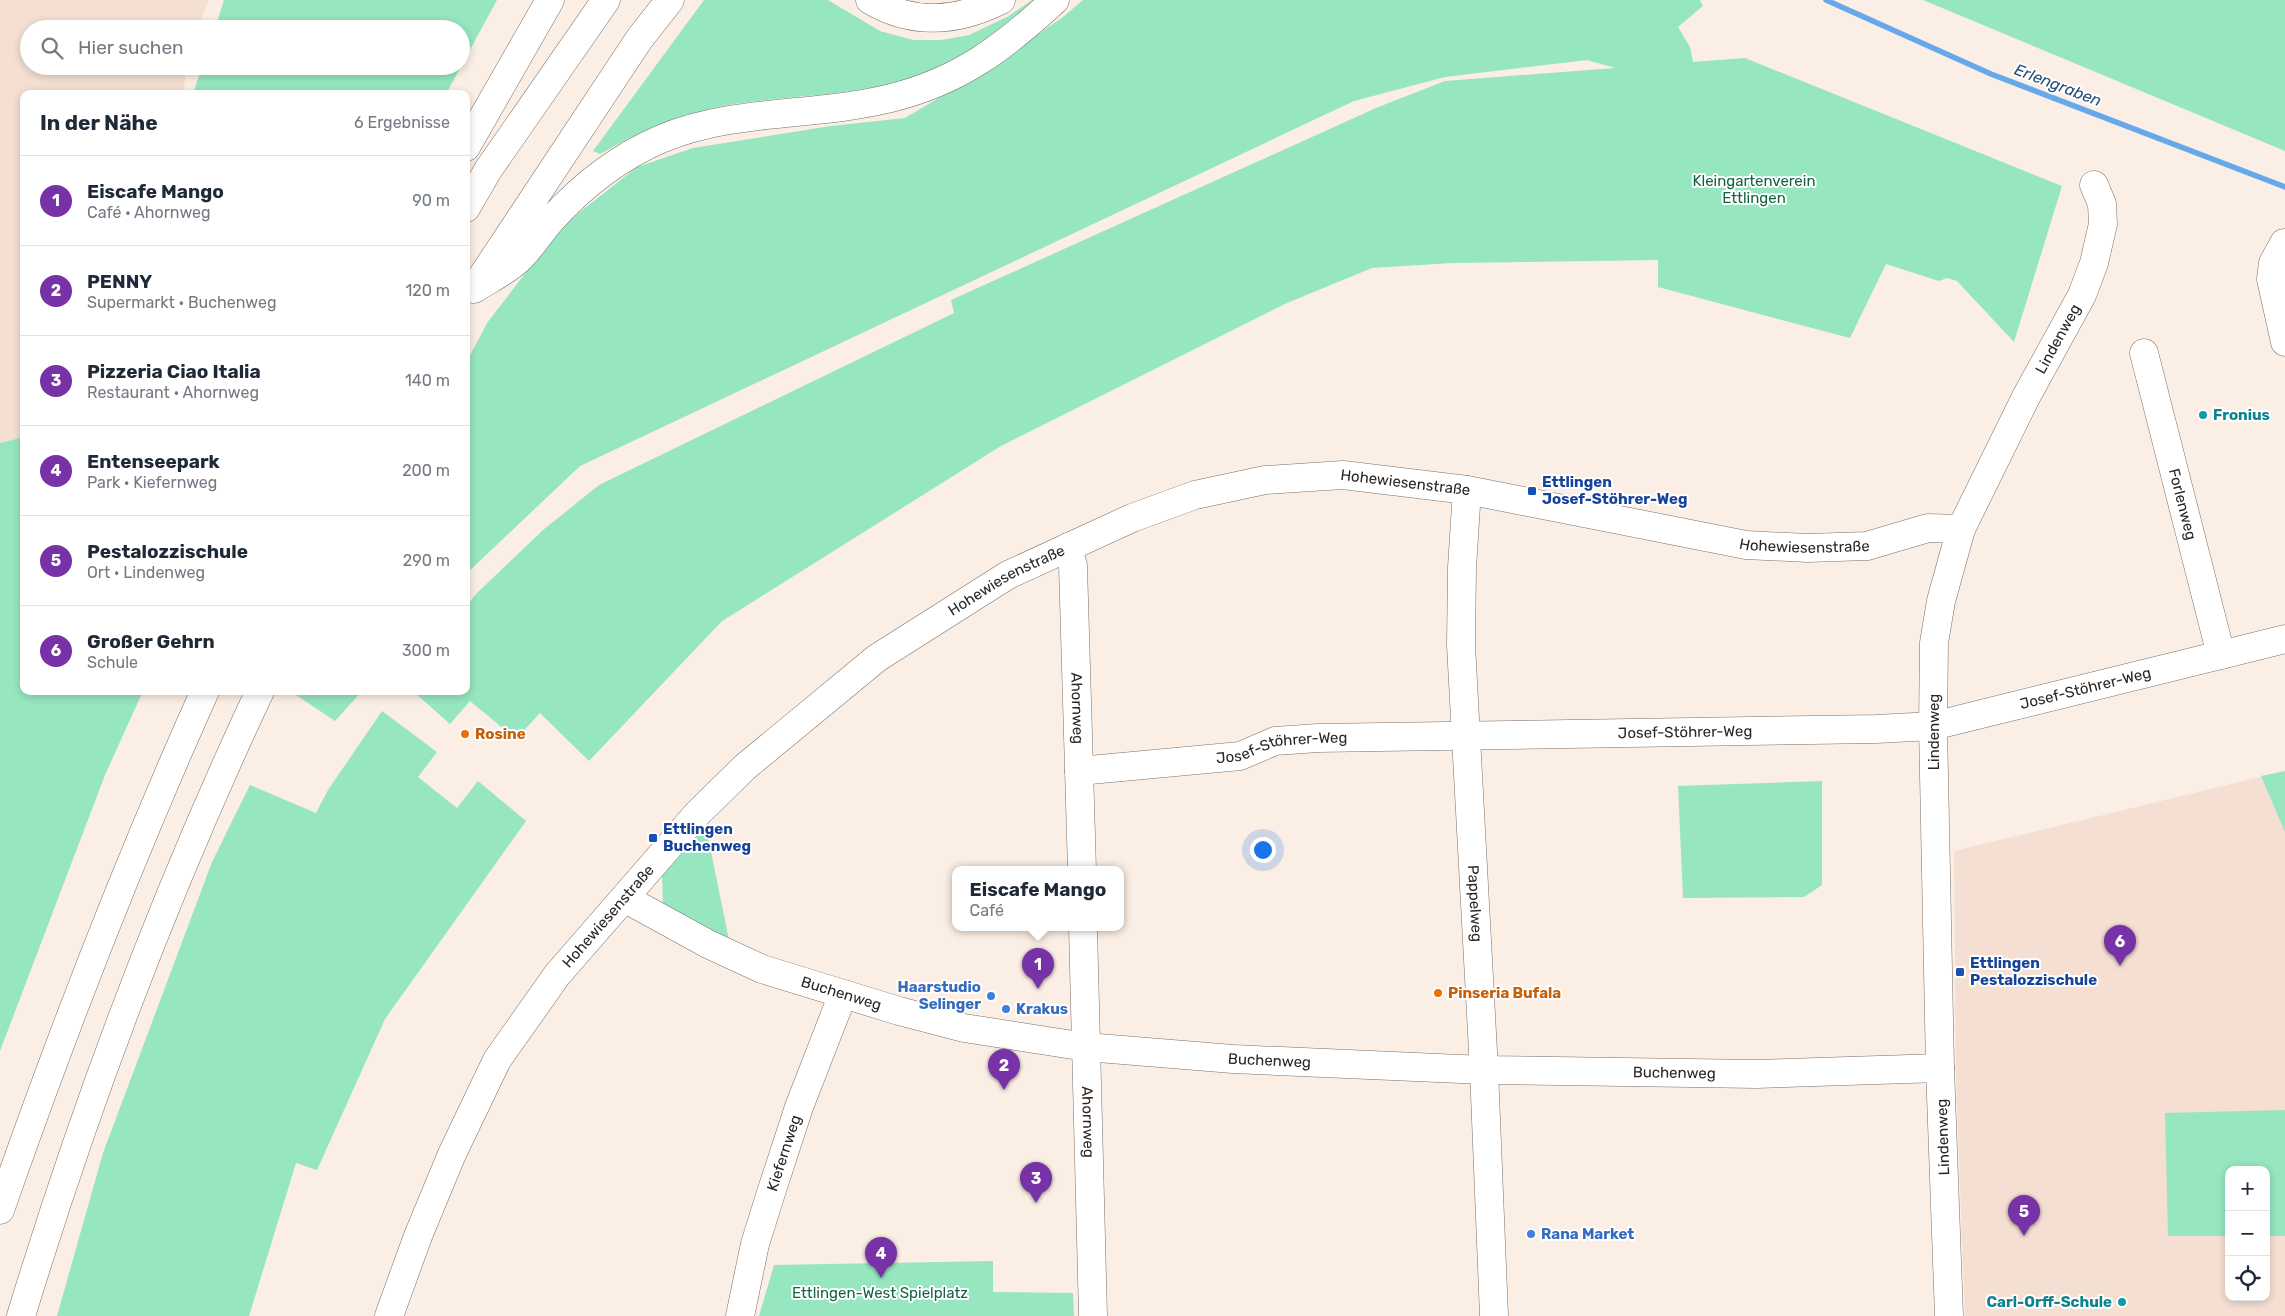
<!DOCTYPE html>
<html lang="de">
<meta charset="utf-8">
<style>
:root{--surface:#fff;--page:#f6f6f7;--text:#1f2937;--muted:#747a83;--line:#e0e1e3;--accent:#7632a6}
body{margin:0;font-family:Rubik,sans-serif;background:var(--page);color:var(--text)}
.controls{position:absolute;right:15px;bottom:15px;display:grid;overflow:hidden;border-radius:10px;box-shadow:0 2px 8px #0003}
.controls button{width:45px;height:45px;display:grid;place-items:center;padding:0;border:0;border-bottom:1px solid var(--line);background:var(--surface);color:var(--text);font:25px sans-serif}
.you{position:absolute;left:1262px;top:849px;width:18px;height:18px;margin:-12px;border:4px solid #fff;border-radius:50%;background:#1a73e8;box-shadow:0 0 0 8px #1a73e833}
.badge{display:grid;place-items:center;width:32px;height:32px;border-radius:50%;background:var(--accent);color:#fff;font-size:16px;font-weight:700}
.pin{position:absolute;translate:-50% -41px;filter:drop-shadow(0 1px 2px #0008)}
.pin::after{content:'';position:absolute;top:26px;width:18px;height:15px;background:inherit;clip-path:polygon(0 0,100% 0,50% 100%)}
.popup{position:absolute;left:952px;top:866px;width:172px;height:65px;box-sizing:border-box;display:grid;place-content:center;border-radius:10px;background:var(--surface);filter:drop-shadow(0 1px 4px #0005);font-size:16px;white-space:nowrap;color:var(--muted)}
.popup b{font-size:19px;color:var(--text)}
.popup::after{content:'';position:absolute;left:50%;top:100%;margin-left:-10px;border:10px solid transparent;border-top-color:var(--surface)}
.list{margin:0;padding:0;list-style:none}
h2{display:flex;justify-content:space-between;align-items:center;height:65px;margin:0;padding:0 20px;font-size:21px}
h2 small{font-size:16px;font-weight:400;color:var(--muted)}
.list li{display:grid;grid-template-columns:32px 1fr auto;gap:15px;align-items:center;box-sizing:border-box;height:90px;padding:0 20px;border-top:1px solid var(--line)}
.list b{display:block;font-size:19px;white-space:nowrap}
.list p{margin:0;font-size:16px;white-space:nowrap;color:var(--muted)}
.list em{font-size:16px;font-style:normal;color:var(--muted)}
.icon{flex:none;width:28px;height:28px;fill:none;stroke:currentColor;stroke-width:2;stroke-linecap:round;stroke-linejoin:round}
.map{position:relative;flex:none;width:2285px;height:1316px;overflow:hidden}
.search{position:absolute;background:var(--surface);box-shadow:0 2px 8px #0003;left:20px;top:20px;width:450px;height:55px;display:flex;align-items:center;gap:12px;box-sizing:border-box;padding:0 18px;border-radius:28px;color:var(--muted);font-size:19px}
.panel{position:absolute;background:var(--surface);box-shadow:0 2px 8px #0003;left:20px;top:90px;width:450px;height:605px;border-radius:10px}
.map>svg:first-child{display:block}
.built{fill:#f4dfd2;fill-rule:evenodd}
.green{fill:#96e6bf}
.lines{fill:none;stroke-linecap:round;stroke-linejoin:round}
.stream{stroke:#66a8ea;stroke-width:5.5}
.minor-casing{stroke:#7a6f67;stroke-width:29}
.highway-casing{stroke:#7a6f67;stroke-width:29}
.minor{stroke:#fff;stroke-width:28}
.highway{stroke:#fff;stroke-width:28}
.culture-dot{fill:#0f9aa8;stroke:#fff;stroke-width:2}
.transit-dot{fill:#1a4fb4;stroke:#fff;stroke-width:2}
.food-dot{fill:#e8710a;stroke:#fff;stroke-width:2}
.shop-dot{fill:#3f7fe0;stroke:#fff;stroke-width:2}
.labels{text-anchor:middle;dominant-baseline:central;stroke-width:4;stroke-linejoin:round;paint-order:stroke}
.park-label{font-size:15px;fill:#156345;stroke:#fff}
.street-label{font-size:15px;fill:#2b2623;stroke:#fff}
.culture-label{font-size:15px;font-weight:bold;fill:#0d838f;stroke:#fff;text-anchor:start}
.transit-label{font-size:15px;font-weight:bold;fill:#164399;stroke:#fff;text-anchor:start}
.food-label{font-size:15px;font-weight:bold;fill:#c56008;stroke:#fff;text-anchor:start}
.shop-label{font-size:15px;font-weight:bold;fill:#366cbe;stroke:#fff;text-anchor:start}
.water-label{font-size:16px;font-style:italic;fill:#204e79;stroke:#fff}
</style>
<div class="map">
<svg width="2285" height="1316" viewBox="0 0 2285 1316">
<rect width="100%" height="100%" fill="#fbeee4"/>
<path class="built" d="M0,0H209L197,29H29V66H187L183,94H24V437L0,443Z
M2285,771V1316H1965L1956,1080L1954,851ZM2229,1170H2266V1297H2229Z"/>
<path class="green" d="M224,0H497L446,94H193L202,66H461V29H215Z
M704,0H828L880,31L913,40H942L969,35L1007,17L1032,0H1038C1005,28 970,58 928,73C862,97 791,94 723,106C679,114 638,132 600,154L593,151Z
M1083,0H1700L1703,6L1678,27L1690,47L1693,62L1745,58L2062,186L2014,342L1957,281L1947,278L1939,281L1886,264L1850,338L1658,287V260L1452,263L1372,268L1287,303L1001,446L722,621L589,761L540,713L516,739L470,701L450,724L415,693L466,691V606L476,594L543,530L599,485L954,313L951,300L1376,108L1445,81L1615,68L1587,60L1445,77L1354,101L580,466L466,574V363L487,323L561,227L637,167L693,148L831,126L905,118L989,68L1063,17Z
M1923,0H2285V151Z
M24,437V691H143L105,775L0,1051V443Z
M294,691H362L335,721L293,693Z
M382,711L437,752L418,777L457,808L478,781L526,821L385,1019L317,1170L296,1163L249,1316H57L103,1153L212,862L250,785L316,813L328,790Z
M2285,771V832L2261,776Z
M1822,781V885L1804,897L1683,898L1678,786Z
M706,827L729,940L663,908L662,876Z
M2285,1110V1236H2266V1170H2229V1236H2168L2165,1113Z
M993,1261V1292L1073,1293L1074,1316H759L774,1265Z"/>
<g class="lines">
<path class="stream" d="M1826,0L1991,74L2285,187"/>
<g class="minor-casing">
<g id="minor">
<path d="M2284,243L2273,263L2271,279L2285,342"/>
<path id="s1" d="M2144,353L2221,655"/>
<path id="s2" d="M1467,490L1462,568L1461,645L1484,1070L1494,1316"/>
<path id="s3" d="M1068,547L1073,566L1082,870"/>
<path id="s4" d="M1079,771L1240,756L1275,741L1318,738L1876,729L1933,726L2285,639"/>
<path id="s5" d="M626,899L708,944L762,969L899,1011L964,1028L1086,1047L1233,1059L1484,1070L1756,1074L1940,1068"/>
<path id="s6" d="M1083,928L1093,1316"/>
<path id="s7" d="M389,1316L418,1236L452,1154L497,1060L557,975L698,813L745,767L877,658L1008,575L1132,518L1195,495L1265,480L1343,475L1467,490L1746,545L1808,548L1867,546L1928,528L1961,529"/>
<path id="s8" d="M740,1316L755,1244L770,1196L799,1107L843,994"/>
<path id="s9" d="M1949,1316L1940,1068L1933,726L1934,643L1941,601L1961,529L2026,397L2082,295L2094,263L2103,224L2102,204L2094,185"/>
</g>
</g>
<g class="highway-casing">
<path id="highway" d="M870,0C914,26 957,22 1001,0
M466,147L550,0
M466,208L488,170L606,0
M481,278L640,38L670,0
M474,289C488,280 506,271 518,260C531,248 540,232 552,219C583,185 619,157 661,139C735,108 815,117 891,98C960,81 1004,47 1055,0
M0,1210C62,1033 128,862 205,691
M21,1316C86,1103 165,893 260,691"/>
</g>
<use href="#minor" class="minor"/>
<use href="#highway" class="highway"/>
</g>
<g class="culture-dot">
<circle cx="2203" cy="415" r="5"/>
<circle cx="2122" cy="1302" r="5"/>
</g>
<g class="transit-dot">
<rect x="1527" y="486" width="10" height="10" rx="2.5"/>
<rect x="648" y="833" width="10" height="10" rx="2.5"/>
<rect x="1955" y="967" width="10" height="10" rx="2.5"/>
</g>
<g class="food-dot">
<circle cx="465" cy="734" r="5"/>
<circle cx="1438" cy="993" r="5"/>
</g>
<g class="shop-dot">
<circle cx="991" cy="996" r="5"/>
<circle cx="1006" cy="1009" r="5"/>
<circle cx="1531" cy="1234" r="5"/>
</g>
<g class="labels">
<g class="park-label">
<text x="1754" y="181">Kleingartenverein<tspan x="1754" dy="17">Ettlingen</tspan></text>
<text x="880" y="1293">Ettlingen-West Spielplatz</text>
</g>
<g class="street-label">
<text stroke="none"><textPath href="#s9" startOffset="1004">Lindenweg</textPath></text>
<text stroke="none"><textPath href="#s7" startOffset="1405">Hohewiesenstraße</textPath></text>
<text stroke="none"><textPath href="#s1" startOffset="156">Forlenweg</textPath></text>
<text stroke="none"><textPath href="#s7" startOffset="1810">Hohewiesenstraße</textPath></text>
<text stroke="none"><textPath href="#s7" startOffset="985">Hohewiesenstraße</textPath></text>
<text stroke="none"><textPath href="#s4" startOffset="1015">Josef-Stöhrer-Weg</textPath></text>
<text stroke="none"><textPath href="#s3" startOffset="162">Ahornweg</textPath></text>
<text stroke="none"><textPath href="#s4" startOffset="610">Josef-Stöhrer-Weg</textPath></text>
<text transform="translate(1934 732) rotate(-90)">Lindenweg</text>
<text stroke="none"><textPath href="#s4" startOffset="205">Josef-Stöhrer-Weg</textPath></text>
<text stroke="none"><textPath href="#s2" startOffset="414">Pappelweg</textPath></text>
<text stroke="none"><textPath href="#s7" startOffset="460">Hohewiesenstraße</textPath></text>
<text stroke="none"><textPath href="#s5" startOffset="236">Buchenweg</textPath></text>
<text stroke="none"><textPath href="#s5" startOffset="671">Buchenweg</textPath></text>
<text stroke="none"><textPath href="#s5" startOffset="1076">Buchenweg</textPath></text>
<text stroke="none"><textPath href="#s6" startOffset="194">Ahornweg</textPath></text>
<text transform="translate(1943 1137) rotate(-92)">Lindenweg</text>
<text stroke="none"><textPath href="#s8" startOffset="169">Kiefernweg</textPath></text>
</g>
<g class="culture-label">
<text x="2213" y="415">Fronius</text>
<text x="2112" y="1302" text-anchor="end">Carl-Orff-Schule</text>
</g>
<g class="transit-label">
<text x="1542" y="482">Ettlingen<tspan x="1542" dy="17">Josef-Stöhrer-Weg</tspan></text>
<text x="663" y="829">Ettlingen<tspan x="663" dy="17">Buchenweg</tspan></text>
<text x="1970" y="963">Ettlingen<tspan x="1970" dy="17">Pestalozzischule</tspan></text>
</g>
<g class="food-label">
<text x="475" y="734">Rosine</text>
<text x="1448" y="993">Pinseria Bufala</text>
</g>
<g class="shop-label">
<text x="981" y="987" text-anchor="end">Haarstudio<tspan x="981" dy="17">Selinger</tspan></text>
<text x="1016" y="1009">Krakus</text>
<text x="1541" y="1234">Rana Market</text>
</g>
<g class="water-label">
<text transform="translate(2058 85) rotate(21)">Erlengraben</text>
</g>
</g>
</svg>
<div class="controls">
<button>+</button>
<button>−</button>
<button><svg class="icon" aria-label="locate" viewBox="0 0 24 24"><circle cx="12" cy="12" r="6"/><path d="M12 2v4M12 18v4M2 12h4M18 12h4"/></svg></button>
</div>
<div class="you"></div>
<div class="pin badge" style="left:1038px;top:989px">1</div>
<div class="popup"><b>Eiscafe Mango</b>Café</div>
<div class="pin badge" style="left:1004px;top:1090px">2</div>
<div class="pin badge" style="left:1036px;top:1203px">3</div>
<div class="pin badge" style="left:881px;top:1278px">4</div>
<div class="pin badge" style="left:2024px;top:1236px">5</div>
<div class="pin badge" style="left:2120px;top:966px">6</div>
<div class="search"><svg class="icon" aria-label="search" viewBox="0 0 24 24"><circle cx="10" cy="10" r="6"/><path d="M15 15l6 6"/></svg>Hier suchen</div>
<section class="panel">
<h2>In der Nähe<small>6 Ergebnisse</small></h2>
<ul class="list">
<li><span class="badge">1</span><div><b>Eiscafe Mango</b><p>Café · Ahornweg</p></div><em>90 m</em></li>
<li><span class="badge">2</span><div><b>PENNY</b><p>Supermarkt · Buchenweg</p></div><em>120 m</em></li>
<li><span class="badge">3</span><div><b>Pizzeria Ciao Italia</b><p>Restaurant · Ahornweg</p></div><em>140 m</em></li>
<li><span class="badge">4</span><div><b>Entenseepark</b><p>Park · Kiefernweg</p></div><em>200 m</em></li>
<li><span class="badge">5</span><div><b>Pestalozzischule</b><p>Ort · Lindenweg</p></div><em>290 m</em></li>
<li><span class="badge">6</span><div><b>Großer Gehrn</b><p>Schule</p></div><em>300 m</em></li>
</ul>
</section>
</div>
